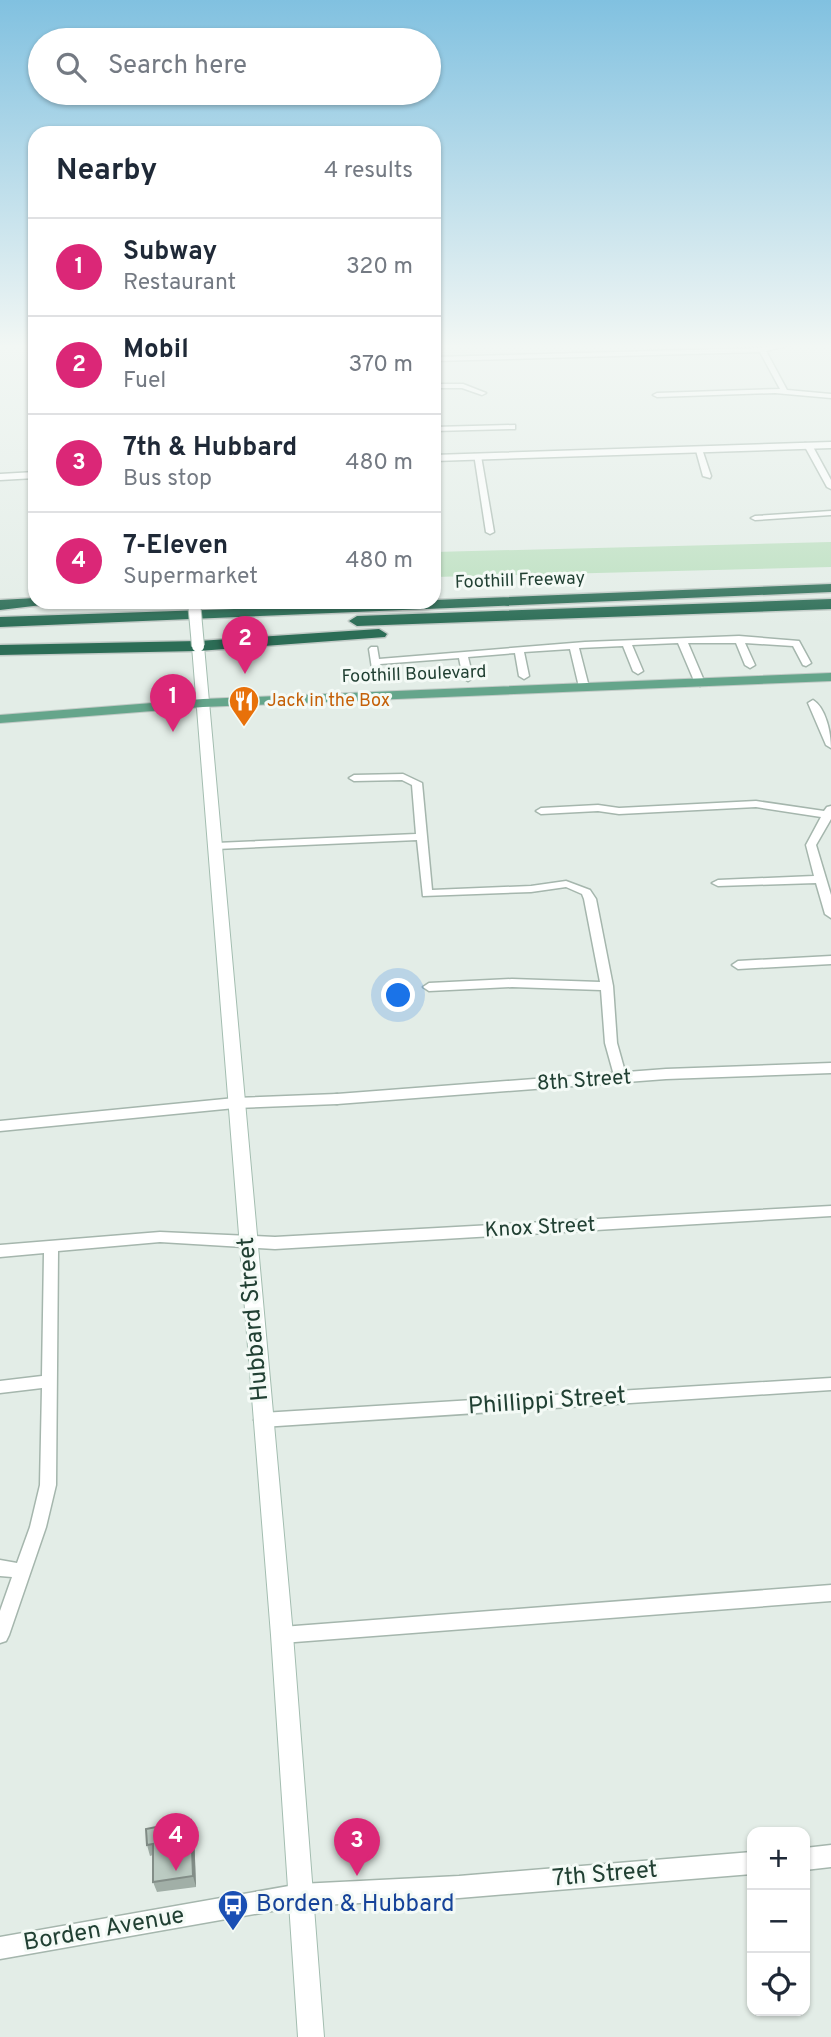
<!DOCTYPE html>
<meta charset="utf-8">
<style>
:root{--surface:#fff;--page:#f6f6f7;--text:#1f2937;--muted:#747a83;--line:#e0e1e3;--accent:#db2777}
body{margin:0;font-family:Overpass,sans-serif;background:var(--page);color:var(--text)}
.controls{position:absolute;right:21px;bottom:21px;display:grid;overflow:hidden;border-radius:14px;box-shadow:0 2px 5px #0004}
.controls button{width:63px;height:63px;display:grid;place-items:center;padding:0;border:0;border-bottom:2px solid var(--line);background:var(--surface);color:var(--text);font:35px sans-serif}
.you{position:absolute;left:399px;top:996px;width:24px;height:24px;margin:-18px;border:5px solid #fff;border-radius:50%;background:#1a73e8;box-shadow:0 0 0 10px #1a73e833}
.badge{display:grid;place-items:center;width:46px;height:46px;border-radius:50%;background:var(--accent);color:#fff;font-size:23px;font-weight:700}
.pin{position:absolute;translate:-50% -58px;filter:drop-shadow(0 2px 4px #0008)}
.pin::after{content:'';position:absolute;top:37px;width:24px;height:21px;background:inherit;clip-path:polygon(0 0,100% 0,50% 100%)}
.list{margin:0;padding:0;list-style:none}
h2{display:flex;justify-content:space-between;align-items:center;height:91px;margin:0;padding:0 28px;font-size:30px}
h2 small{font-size:23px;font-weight:400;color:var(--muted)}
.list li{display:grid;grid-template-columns:46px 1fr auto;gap:21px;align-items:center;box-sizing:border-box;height:98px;padding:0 28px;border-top:2px solid var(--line)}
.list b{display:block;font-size:26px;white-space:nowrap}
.list p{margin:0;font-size:23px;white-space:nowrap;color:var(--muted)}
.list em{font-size:23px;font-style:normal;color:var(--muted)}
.icon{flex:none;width:38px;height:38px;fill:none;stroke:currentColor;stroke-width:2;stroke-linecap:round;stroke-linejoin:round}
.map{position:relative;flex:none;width:831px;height:2037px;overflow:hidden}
.search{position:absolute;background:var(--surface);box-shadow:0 2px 5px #0004;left:28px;top:28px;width:413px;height:77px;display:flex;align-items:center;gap:18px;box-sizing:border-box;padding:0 24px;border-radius:38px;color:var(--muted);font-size:26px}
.panel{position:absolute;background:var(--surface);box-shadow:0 2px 5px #0004;left:28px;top:126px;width:413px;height:483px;border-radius:21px}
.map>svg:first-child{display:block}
.green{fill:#bbdfbf}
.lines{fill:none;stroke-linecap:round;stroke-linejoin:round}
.minor-casing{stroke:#a5b6ad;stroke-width:3}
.tertiary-casing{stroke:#a5b6ad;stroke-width:3}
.secondary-casing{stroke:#a3bdb0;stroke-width:2}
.primary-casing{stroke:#c1cac6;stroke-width:2}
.motorway-casing{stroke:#c1cac6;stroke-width:3}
.minor{fill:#fff;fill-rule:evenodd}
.tertiary{fill:#fff;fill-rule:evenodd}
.secondary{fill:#fff;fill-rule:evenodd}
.primary{fill:#65a58b;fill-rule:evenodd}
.motorway{fill:#2c6d56;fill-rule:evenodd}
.secondary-bridge-casing{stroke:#a3bdb0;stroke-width:14;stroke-linecap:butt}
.secondary-bridge{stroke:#fff;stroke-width:12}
.wall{fill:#a1afa7}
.shaded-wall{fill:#838e88}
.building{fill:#bbcbc2;stroke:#838e88;stroke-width:2}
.labels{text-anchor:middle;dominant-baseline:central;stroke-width:6;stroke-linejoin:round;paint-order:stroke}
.far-street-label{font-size:18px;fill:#214033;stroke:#f4faf6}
.far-food-label{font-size:18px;fill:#c56008;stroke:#f4faf6;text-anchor:start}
.street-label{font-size:21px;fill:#214033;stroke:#f4faf6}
.near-street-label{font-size:24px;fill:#214033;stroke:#f4faf6}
.near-transit-label{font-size:24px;fill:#164399;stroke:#f4faf6;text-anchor:start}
</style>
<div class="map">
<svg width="831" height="2037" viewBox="0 0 831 2037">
<rect width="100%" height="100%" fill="#e3ede7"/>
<path class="green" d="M831,542V567L434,577V552Z"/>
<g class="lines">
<g class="minor-casing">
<path id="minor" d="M779,344H793L766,351L787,390L831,394V398L775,393L657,397L653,395L657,393L780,389L760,352L434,361V357L762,348Z
M434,384H463L486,393L482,395L462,388H434Z
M515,425V429H512L434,431V427Z
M805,443L812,445L831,480V489L827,487L804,445Z
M695,447L702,449L711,476L710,478L703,476Z
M474,454L481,456L494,532L490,534L486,532Z
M831,511V515L755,520L751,518L755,516Z
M739,636L799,641L811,663L806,666L803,665L793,646L745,643L755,665L750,668L745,665L736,643H688L705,683L700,686L695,683L678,643L632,645L643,671L638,674L633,671L623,646L579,648L589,687L584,690L579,687L570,649L524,652L529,676L524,679L519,676L515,653L468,657L473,678L468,681L463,678L459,658L380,664L379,675H373L369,649L371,647H377L379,659L585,642Z
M813,700C826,708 831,733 831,748L826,745L808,703Z
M403,774L422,783L432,890L531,886L566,881L590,890L596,899L613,986L617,1043L627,1079L626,1082H616L615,1079L605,1043L601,990L512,987L429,991L423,987L429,983L512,979L600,982L584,899L582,894L566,887L531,892L423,896L417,840L216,849L211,846L216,843L416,834L412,785L402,780L354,781L349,778L354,775Z
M756,801L824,811L827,807L831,806V819L816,845L831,895V918L825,914L816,883L718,886L712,883L718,880L814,876L806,845L821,817L756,807L619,814L598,811L541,814L536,811L541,808L598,805L619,808Z
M831,956V964L738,969L732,965L738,961Z
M337,1094L342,1096L343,1099L342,1102L337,1104L235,1108L0,1131V1121L235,1098Z
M831,1206V1216L275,1249L160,1242L58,1251L56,1485L46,1527L9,1635L6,1641L0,1643V1611L12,1577L0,1576V1560L17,1563L30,1527L40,1485L42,1388L0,1393V1381L42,1376L44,1253L0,1257V1245L160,1232L275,1237Z
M831,1378V1390L262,1427L257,1425L254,1420L257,1415L262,1413Z
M831,1585V1601L282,1643L276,1641L273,1635L276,1629L282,1627Z"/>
</g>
<g class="tertiary-casing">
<path id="tertiary" d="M831,442V448L434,461V455Z
M35,472V478L0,480V474Z
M831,1063V1073L666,1079L337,1104L332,1103L330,1099L332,1095L337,1094L666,1069Z
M831,1845V1867L805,1870V1848Z
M752,1852V1874L459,1898L300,1906L0,1959V1937L300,1884L459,1876Z"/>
</g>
<g class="secondary-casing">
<path id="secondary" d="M198,642L204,646L293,1635L324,2037H298L271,1635L192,646Z"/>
</g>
<g class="primary-casing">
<path id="primary" d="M831,673V681L203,707L0,723V715L203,699Z"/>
</g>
<g class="motorway-casing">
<path id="motorway" d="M831,584V592L0,627V617L434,602V600Z
M35,598V602H45L42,605L0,610V600Z
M831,599V609L357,626L349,621L357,616Z
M379,629L387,634L385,637L198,651L0,655V645L198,641Z"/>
</g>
<use href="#minor" class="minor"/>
<use href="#tertiary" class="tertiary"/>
<use href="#secondary" class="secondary"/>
<use href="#primary" class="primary"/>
<use href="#motorway" class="motorway"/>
<g class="secondary-bridge-casing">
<path id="secondary-bridge" d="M194,602L198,646"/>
</g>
<use href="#secondary-bridge" class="secondary-bridge"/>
</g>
<path class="wall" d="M194,1831L196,1887L157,1892L153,1882V1855L150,1856L147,1845Z"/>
<path class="shaded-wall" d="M191,1820L194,1831L196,1887L193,1876Z"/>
<path class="building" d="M191,1820L193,1876L153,1882V1844L147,1845L146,1829Z"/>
<linearGradient id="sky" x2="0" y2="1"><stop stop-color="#81c1e0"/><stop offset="0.55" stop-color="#f2f7f4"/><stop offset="1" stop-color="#f2f7f4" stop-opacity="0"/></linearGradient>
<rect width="831" height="629" fill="url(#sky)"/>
<defs>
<g id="restaurant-pin" transform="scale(1.575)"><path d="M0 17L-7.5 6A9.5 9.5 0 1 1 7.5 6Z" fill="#e8710a" stroke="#f4faf6"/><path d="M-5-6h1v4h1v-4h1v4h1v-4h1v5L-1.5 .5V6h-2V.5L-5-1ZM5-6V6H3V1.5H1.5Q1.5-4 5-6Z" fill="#fff"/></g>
<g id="bus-pin" transform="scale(1.575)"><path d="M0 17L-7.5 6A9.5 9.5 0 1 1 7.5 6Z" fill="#1a4fb4" stroke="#f4faf6"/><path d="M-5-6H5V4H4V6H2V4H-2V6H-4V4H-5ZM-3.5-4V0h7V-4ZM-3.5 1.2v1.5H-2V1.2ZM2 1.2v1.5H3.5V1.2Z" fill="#fff"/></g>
</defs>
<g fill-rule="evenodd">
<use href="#restaurant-pin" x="244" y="701"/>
<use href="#bus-pin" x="233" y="1905"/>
</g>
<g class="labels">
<g class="far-street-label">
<text transform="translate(520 581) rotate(-2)">Foothill Freeway</text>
<text transform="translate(414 675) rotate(-2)">Foothill Boulevard</text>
</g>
<g class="far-food-label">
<text x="267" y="701">Jack in the Box</text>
</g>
<g class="street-label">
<text transform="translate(584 1081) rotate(-4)">8th Street</text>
<text transform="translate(540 1228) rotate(-3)">Knox Street</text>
</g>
<g class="near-street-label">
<text transform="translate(254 1319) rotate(-95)">Hubbard Street</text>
<text transform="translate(547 1402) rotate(-4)">Phillippi Street</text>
<text transform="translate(605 1875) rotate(-5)">7th Street</text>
<text transform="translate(104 1930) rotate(-10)">Borden Avenue</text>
</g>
<g class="near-transit-label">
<text x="256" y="1905">Borden &amp; Hubbard</text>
</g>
</g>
</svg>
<div class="controls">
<button>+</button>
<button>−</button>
<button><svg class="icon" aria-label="locate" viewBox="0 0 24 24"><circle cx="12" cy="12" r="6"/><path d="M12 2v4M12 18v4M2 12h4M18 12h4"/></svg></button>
</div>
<div class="you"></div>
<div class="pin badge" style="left:173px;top:732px">1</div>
<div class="pin badge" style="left:245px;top:674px">2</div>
<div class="pin badge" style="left:357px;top:1876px">3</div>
<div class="pin badge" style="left:176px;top:1871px">4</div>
<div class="search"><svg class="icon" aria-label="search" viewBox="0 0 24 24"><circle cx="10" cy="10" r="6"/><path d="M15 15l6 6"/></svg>Search here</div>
<section class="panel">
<h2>Nearby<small>4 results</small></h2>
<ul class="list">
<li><span class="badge">1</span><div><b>Subway</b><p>Restaurant</p></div><em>320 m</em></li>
<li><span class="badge">2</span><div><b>Mobil</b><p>Fuel</p></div><em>370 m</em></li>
<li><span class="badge">3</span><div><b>7th &amp; Hubbard</b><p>Bus stop</p></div><em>480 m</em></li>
<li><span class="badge">4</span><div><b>7-Eleven</b><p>Supermarket</p></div><em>480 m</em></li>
</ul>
</section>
</div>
